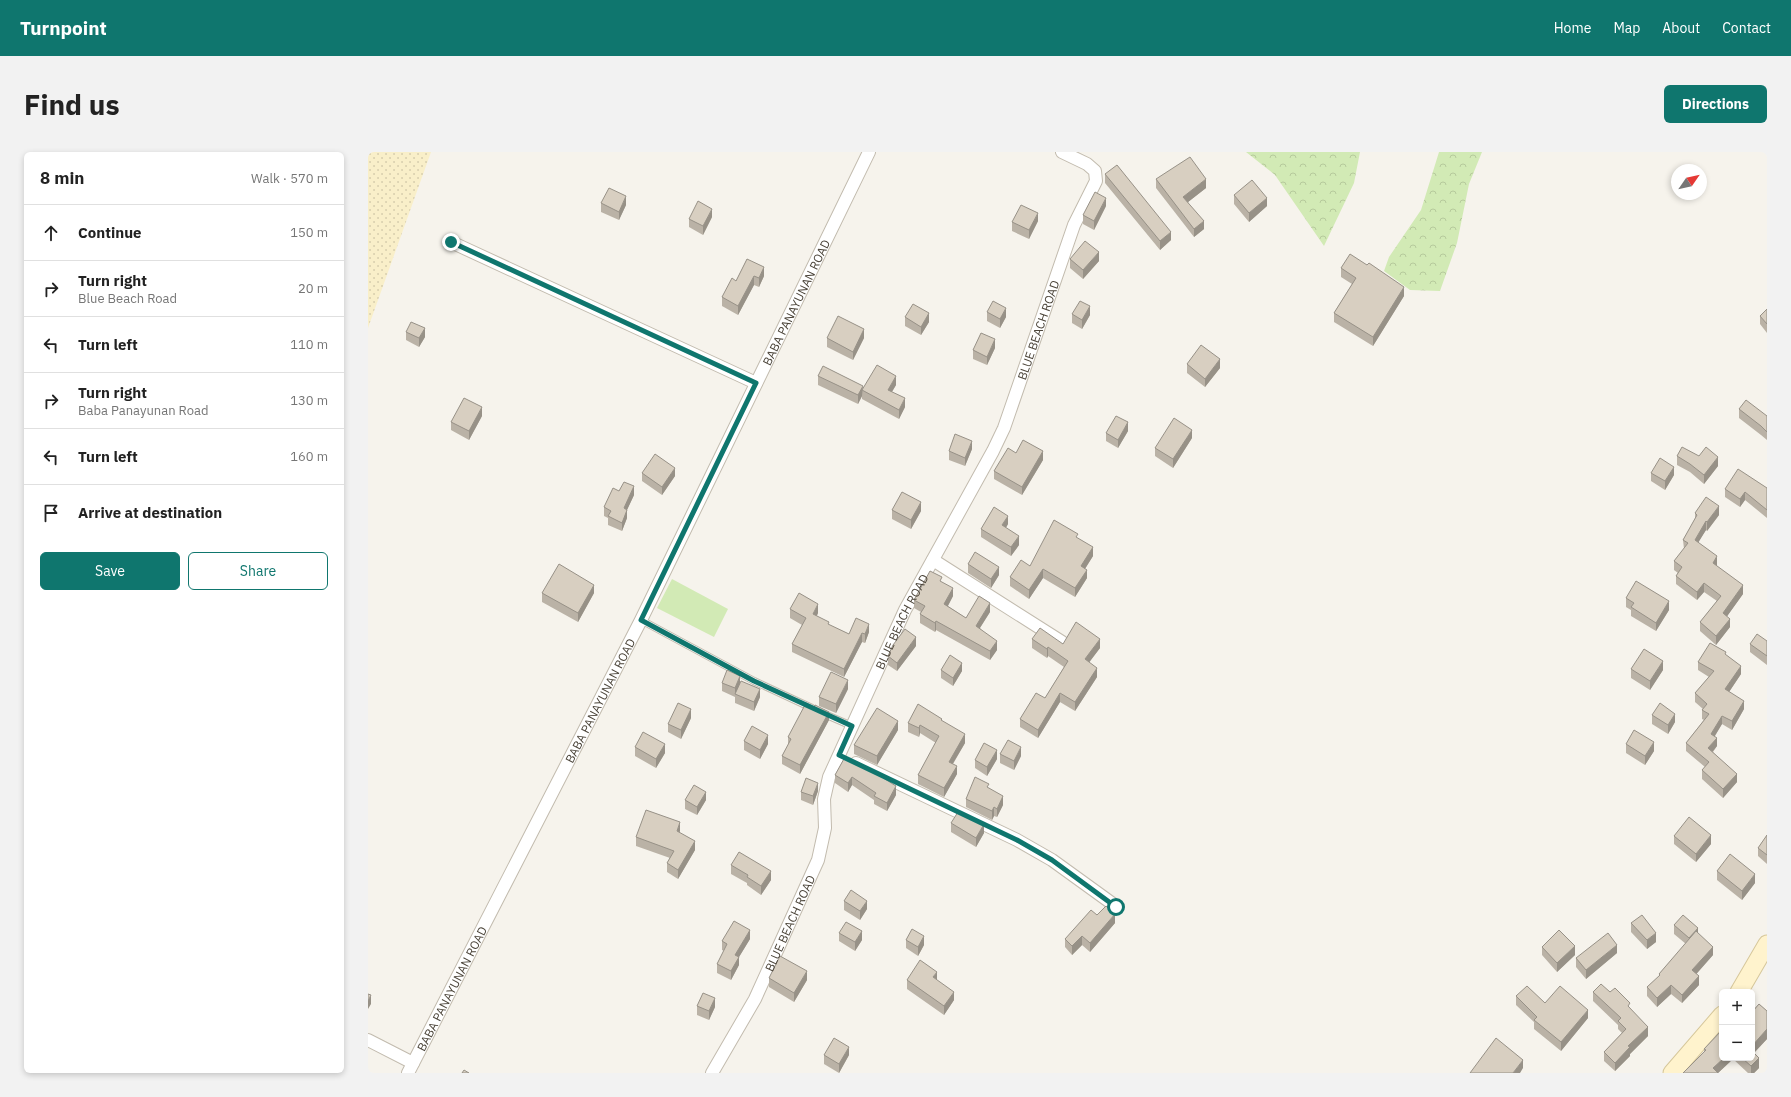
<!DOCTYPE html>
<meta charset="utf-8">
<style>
:root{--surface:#fff;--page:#f2f2f2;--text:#222;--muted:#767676;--line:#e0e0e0;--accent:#0f766e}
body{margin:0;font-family:"IBM Plex Sans",sans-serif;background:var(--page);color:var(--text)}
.controls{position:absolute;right:12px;bottom:12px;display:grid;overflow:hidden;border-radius:6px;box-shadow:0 2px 6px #0003}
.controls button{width:36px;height:36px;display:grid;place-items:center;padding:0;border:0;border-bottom:1px solid var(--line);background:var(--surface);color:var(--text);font:20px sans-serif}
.compass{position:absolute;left:1303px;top:12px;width:36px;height:36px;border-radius:50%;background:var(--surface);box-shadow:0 2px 6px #0003;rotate:56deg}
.stop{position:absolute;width:12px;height:12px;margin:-9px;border:3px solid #0f766e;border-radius:50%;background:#fff}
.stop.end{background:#0f766e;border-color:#fff;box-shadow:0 1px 4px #0008}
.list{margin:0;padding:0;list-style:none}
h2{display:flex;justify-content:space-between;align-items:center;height:52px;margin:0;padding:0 16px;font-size:17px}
h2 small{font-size:13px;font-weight:400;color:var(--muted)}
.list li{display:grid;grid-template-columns:26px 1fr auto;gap:12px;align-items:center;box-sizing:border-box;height:56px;padding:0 16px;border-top:1px solid var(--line)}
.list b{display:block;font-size:15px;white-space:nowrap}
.list p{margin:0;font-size:13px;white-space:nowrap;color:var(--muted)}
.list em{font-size:13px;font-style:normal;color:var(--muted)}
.actions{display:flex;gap:8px;padding:12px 16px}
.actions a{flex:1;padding:9px 0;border:1px solid var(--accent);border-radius:6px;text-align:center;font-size:14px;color:var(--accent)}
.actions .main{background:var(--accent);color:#fff}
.icon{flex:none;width:22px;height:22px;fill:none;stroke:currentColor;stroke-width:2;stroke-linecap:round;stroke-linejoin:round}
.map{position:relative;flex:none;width:1399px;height:921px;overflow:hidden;border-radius:6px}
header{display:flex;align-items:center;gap:24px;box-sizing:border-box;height:56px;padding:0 20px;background:var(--accent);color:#fff}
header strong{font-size:19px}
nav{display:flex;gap:22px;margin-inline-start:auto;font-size:14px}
.intro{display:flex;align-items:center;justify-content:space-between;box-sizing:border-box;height:96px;padding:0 24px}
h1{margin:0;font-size:28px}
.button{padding:10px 18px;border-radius:6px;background:var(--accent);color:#fff;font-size:14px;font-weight:700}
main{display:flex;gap:24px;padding:0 24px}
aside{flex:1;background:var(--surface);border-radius:6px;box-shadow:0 2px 6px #0003}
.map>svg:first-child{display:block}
.forest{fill:url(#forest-crowns)}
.sand{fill:url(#sand-dots)}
.park{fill:#d2eab5}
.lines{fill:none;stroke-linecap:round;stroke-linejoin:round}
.lane-casing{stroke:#c2bbae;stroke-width:8}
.street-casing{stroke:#c2bbae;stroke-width:14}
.secondary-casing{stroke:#d6c79b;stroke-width:19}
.lane{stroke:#fff;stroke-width:6}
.street{stroke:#fff;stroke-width:12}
.secondary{stroke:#fff3cd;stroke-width:17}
.wall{fill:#bab2a6}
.shaded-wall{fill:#979187}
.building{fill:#d8cfc1;stroke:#979187}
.route{stroke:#0f766e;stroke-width:5}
.labels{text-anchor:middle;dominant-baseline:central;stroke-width:3;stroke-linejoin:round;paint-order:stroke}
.street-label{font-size:12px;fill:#4b4439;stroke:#fff}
</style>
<header>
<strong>Turnpoint</strong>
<nav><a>Home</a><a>Map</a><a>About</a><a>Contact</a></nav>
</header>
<div class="intro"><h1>Find us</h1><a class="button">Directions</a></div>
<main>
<aside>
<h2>8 min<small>Walk · 570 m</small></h2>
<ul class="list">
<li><svg class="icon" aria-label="ahead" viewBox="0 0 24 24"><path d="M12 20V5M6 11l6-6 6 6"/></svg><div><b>Continue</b></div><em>150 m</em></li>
<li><svg class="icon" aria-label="right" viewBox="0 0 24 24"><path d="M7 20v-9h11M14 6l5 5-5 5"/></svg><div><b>Turn right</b><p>Blue Beach Road</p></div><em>20 m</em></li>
<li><svg class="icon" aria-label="left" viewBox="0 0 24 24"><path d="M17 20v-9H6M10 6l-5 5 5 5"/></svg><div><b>Turn left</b></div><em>110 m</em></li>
<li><svg class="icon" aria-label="right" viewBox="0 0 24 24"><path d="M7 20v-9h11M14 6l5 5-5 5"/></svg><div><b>Turn right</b><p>Baba Panayunan Road</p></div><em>130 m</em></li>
<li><svg class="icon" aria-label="left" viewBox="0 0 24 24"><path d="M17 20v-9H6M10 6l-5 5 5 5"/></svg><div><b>Turn left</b></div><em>160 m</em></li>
<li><svg class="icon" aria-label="arrive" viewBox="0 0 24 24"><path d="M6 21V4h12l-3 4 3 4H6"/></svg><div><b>Arrive at destination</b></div></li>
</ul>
<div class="actions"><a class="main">Save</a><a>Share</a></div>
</aside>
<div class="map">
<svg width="1399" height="921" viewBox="0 0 1399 921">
<defs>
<pattern id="forest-crowns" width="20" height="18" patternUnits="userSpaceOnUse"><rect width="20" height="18" fill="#d2eab5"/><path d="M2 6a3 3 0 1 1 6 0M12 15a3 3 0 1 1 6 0" fill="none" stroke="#b6ca9c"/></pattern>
<pattern id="sand-dots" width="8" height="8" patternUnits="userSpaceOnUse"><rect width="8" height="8" fill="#f9efc9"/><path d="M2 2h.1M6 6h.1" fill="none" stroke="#d7cead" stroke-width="1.8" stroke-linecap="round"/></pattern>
</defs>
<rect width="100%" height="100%" fill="#f6f3ec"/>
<path class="forest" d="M878,0H992L986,31L956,94L907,23Z
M1071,0H1114L1101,32L1089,91L1072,139L1042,138L1016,119L1021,105L1053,58Z"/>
<path class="sand" d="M0,0H63L0,176Z"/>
<path class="park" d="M304,427L360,457L346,485L289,456Z"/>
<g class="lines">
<g class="lane-casing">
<path id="lane" d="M273,468L386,529L444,556
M454,561L484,574"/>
</g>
<g class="street-casing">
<g id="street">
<path d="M83,90L388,231"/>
<path d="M565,408L694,490"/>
<path d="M488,611L649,688L684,708L749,755"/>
<path d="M0,888L45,911"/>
<path id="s1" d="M40,921L273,468L501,0"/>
<path id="s2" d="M344,921L387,847L450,708L457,676L456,647L461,625L537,458L625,299L636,276L706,73L728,29L727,19L719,12L694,0"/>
</g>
</g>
<g class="secondary-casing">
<path id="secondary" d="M1371,840L1399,792
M1304,921L1354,863"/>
</g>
<use href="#lane" class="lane"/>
<use href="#street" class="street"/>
<use href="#secondary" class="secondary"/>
</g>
<path class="wall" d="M737,22L803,88L792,98L737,31Z
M788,27L838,36L820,50L836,77L826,85L788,36Z
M866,43L899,54L881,70L866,52Z
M233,51L258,53L251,68L233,60Z
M738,54L726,78L715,72V63Z
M344,65L335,83L321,75V67Z
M670,69L661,87L644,79V70Z
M379,107L396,124L391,135L386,133L370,163L354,154V145L368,129Z
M702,107L731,109L715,127L702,116Z
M973,116L1036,144L1005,194L966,170V161L984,132L973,125Z
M1399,157V181L1392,172V164Z
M619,160L638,165L632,176L619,169Z
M704,162L722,163L714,177L704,171Z
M537,165L561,170L553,183L537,174Z
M38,180L57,185L51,195L38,188Z
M459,186H496L485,208L459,195Z
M627,196L619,213L605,207V198Z
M819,212L852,216L837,235L819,221Z
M450,224L495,237L528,233L524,240L537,255L531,267L494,247V244L490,252L450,233Z
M1371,257L1399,264V288L1393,283L1371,266Z
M114,264L101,288L83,278V270Z
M760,279L750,296L738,289V281Z
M824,286L805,316L787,304V296Z
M604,297L597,314L581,308V299Z
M648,301L675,308L654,343L626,327V319Z
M1309,304H1331L1350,314L1336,332L1322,320L1309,313Z
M274,321L307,324L294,343L274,329Z
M1283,321L1306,323L1297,338L1283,329Z
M1399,336V366L1377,348L1372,355L1357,345V337Z
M251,339L266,343L259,358V366L254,379L240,373V366L236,364V355Z
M524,358L553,359L543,377L524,367Z
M1327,361L1351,363L1339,379L1338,378L1330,390L1349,413V414L1375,442L1359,464L1362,475L1348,493L1332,479V470L1349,449L1336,440L1329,448L1308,432V424L1310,421L1306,418V409L1316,397L1315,388L1327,368Z
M640,372L638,376L651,393L643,404L613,385V377Z
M710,386L725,404L717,417L719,426L707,445L675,426L661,447L642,434V425L662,414Z
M600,412L631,423L623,436L600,421Z
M574,430L585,444L580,454L598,466L622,460L612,476L629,498L622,508L568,478L567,480L552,471V462L553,460L546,456V448Z
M174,441H226L210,470L174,450Z
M1258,446L1301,458L1288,479L1263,464V458L1258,455Z
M422,457L450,461L449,464L461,473L481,482L501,480L497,491L494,490L476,525L424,500V492L434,473L422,466Z
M664,487L695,492L732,496L721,510L729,525L707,559L692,550L670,586L652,575V567L677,546L696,515L680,504L679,506L664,496Z
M1399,489V513L1382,500V492Z
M548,494L529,519L520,513V504Z
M1358,503L1373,522L1361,540L1376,557L1364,578L1354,572L1347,584L1349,594L1345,600L1369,630L1355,646L1334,627V618L1337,615L1318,599V591L1336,568L1334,567V558L1335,557L1327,550V541L1341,525L1330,518V510Z
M1263,517L1295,518L1282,538L1263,526Z
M573,518L594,519L585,534L573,526Z
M372,530L392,545L386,559L367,551V543V545L354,539V531Z
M480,537L468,561L451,554V545Z
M446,555L461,568L432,622L414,612V604L420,593V585Z
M1284,563L1307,570L1300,582L1284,572Z
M323,566L313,587L300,580V572Z
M574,569L597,591L585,612L589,622L576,645L550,632V623L568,591L552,581L551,585L540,580V571Z
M530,578L509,613L486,602V593Z
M376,589L400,592L392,607L376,598Z
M1258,592L1286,599L1277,613L1258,601Z
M267,595L297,601L288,616L267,604Z
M632,602L653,604L646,618L632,611Z
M477,605L528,643L519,659L506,652V648L484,633L480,640L467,631V623Z
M629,607L619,624L607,616V608Z
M621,636L635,653L629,665L626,664L624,668L598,655V647Z
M450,639L445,653L433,648V640Z
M317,648H338L329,663L317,657Z
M583,671L616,681L608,695L583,680Z
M312,679L311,680L327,698L310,727L299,720V711L302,706L268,694V685Z
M1399,683V712L1390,704V696Z
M1306,684L1343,692L1328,710L1306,692Z
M363,713L403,728L393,743L379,733V731L363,722Z
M1349,719L1387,731L1374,748L1349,728Z
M476,749L499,757L492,768L476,758Z
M729,763L747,771L722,800L714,793L704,803L697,795V787Z
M1263,771L1288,790L1279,797L1263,780Z
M1306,773L1330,781L1345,803L1328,822L1331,833L1314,851L1303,842L1289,855L1279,844V835L1291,825V822L1318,792L1306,782Z
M471,781L494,788L487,799L471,789Z
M382,787L371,805V813L363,828L349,821V812L356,799L354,798V789Z
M538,788L556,793L550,804L538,796Z
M1174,795L1207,803L1189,820L1174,803Z
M1249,801L1218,827L1208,815V806Z
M401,826L439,828L426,850L401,835Z
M539,828H569L586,848L576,863L539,837Z
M1225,840H1242L1262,856L1280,884L1262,902V904L1247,919L1236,909V900L1254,881L1250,877V873L1225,849Z
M1148,844L1220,866L1193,899L1166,877V870L1148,853Z
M1391,852L1399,859V887L1386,901L1391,906V916L1386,921H1380L1365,907L1350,921H1315L1336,900V897L1354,878V906H1384V860Z
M329,854L347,855L341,868L329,863Z
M456,903H481L471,921L456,912Z"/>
<path class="shaded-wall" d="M838,27V36L815,54V45Z
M258,44V53L251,68V60Z
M738,46V54L726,78V69Z
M899,46V54L881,70V61Z
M344,57V65L335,83V74Z
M670,61V69L661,87V78Z
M836,69V77L826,85V77Z
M803,80V88L792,98V89Z
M731,100V109L715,127V118Z
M396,115V124L391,135V126Z
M386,124V133L370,163V154Z
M1036,135V144L1005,194V185Z
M722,154V163L714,177V168Z
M638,156V165L632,176V167Z
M561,161V170L553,183V175Z
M57,176V185L51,195V186Z
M496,177V186L485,208V200Z
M627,187V196L619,213V205Z
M852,207V216L837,235V227Z
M528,224V233L520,246V238Z
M495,234L494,244L490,252V243Z
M537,246V255L531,267V258Z
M114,255V264L101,288V279Z
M760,270V279L750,296V288Z
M824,278V286L805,316V307Z
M604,289V297L597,314V306Z
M675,299V308L654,343V335Z
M1350,305V314L1336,332V323Z
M1306,315V323L1297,338V329Z
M307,316V324L294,343V335Z
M266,334V343L259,358V366L254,379V371L256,356Z
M1377,340V348L1372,355V347Z
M553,350V359L543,377V368Z
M1351,354V363L1339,379V370Z
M640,364V372L634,382V373Z
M1338,369V378L1327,396V388Z
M651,384V393L643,404V395Z
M725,395V404L713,423V414Z
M1349,404V413L1345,419V411Z
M631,415V423L623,436V427Z
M675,417V426L661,447V438Z
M719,418V426L707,445V436Z
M1336,431V440L1329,448V440Z
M226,433V441L210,470V461Z
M1375,433V442L1355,470V461Z
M585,436V444L576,461V452Z
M1301,449V458L1288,479V471Z
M622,451V460L608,482V474Z
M450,452V461L445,470V462Z
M1362,467V475L1348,493V484Z
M568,469V478L567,480V471Z
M501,472V480L497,491V482Z
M494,481V490L476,525V517Z
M548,485V494L529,519V511Z
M732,487V496L717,516V507Z
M629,489V498L622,508V499Z
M680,495V504L679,506V497Z
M1295,509V518L1282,538V529Z
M594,511V519L585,534V526Z
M1373,514V522L1357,546V537Z
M729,516V525L707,559V550Z
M372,524V533L367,542V545V536Z
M480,528V537L468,561V552Z
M392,537V545L386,559V550Z
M692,541V550L670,586V578Z
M1376,549V557L1364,578V569Z
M323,557V566L313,587V578Z
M461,560V568L432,622V613Z
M1307,562V570L1300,582V573Z
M1354,564V572L1343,590V582Z
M530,569V578L509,613V604Z
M552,573V581L551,585V576Z
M597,582V591L581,618V610Z
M400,583V592L392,607V598Z
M1349,586V594L1340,605V596Z
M1286,590V599L1277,613V604Z
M297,592V601L288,616V607Z
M653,595V604L646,618V609Z
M629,598V607L619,624V615Z
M589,614V622L576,645V636Z
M1369,622V630L1355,646V637Z
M484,625V633L480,640V631Z
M450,631V639L445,653V644Z
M528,634V643L519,659V651Z
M338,640V648L329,663V655Z
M635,644V653L629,665V657Z
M626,655V664L624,668V659Z
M312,670V679L309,688V679Z
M616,672V681L608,695V686Z
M1343,683V692L1328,710V702Z
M327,689V698L310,727V718Z
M403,719V728L393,743V734Z
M1387,722V731L1374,748V739Z
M499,749V757L492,768V759Z
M747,762V771L722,800V791Z
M1330,776V784L1321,794V786Z
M382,778V787L371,805V813L363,828V819L367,803Z
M494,779V788L487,799V790Z
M1288,781V790L1279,797V788Z
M556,784V793L550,804V795Z
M714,784V793L704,803V794Z
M1249,793V801L1218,827V818Z
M1207,794V803L1189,820V811Z
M1345,795V803L1324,827V818Z
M439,819V828L426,850V841Z
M569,820V828L565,825Z
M1331,824V833L1314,851V843Z
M1303,833V842L1289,855V846Z
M586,840V848L576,863V854Z
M3,843V852L0,857V849Z
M347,846V855L341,868V859Z
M1220,858V866L1193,899V890Z
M1280,875V884L1262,902V904L1247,919V911L1260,894Z
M1399,877V887L1384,903V894Z
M481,895V903L471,921V912Z
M1356,906H1365V907L1350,921H1345V916Z
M1391,906V916L1386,921H1383V914Z
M1155,908V916L1152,921H1145Z"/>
<path class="building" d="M822,5L838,27L815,45L836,69L826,77L788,27Z
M749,13L803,80L792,89L737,22Z
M884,28L899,46L881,61L866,43Z
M241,36L258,44L251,60L233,51Z
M727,40L738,46L726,69L715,63Z
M330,49L344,57L335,74L321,67Z
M653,53L670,61L661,78L644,70Z
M717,89L731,100L715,118L702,107Z
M982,102L999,113L1001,111L1036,135L1005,185L966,161L988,126L973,116Z
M379,107L396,115L391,126L386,124L370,154L354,145L364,126L368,129Z
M625,149L638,156L632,167L619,160Z
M712,149L722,154L714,168L704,162Z
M545,152L561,161L553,175L537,165Z
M1399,157V172L1392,164Z
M470,164L496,177L485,200L459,186Z
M43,170L57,176L51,186L38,180Z
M613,181L627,187L619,205L605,198Z
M833,193L852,207L837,227L819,212Z
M509,213L528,224L520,238L537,246L531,258L494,238Z
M455,214L495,234L490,243L450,224Z
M96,246L114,255L101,279L83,270Z
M1378,248L1399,264V280L1393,274L1371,257Z
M748,264L760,270L750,288L738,281Z
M806,266L824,278L805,307L787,296Z
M587,282L604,289L597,306L581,299Z
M655,288L675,299L654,335L626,319L640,296L648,301Z
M1314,295L1331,304L1338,295L1350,305L1336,323L1322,312L1309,304Z
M287,302L307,316L294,335L274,321Z
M1292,306L1306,315L1297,329L1283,321Z
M1370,317L1399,336V358L1377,340L1372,347L1357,337Z
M256,330L266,334L256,356L259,358L254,371L240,364L243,359L236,355L245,336L251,339Z
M534,340L553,350L543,368L524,358Z
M1338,345L1351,354L1339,370L1338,369L1327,388L1349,404L1345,411L1375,433L1355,461L1362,467L1348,484L1332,470L1353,444L1336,431L1329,440L1308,424L1314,415L1306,409L1320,391L1315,388L1329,363L1327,361Z
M626,355L640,364L634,373L651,384L643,395L613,377Z
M686,368L710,382L708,385L725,395L713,414L719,418L707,436L675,417L661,438L642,425L653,408L662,414Z
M607,400L631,415L623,427L600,412Z
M191,412L226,433L210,461L174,441Z
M562,419L574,425L572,429L585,436L576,452L598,466L611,444L622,451L608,474L629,489L622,499L568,469L567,471L552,462L557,454L546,448Z
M1268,429L1301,449L1288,471L1263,455L1266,451L1258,446Z
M431,441L450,452L445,462L461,470L460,472L481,482L488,466L501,472L497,482L494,481L476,517L424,492L438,466L422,457Z
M708,470L732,487L717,507L729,516L707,550L692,541L670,578L652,567L668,541L677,546L700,509L680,495L679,497L664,487L672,476L695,492Z
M537,477L548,485L529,511L520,504L525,493Z
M1389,482L1399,489V504L1382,492Z
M1342,491L1358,500L1357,502L1373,514L1357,537L1376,549L1364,569L1354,564L1343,582L1349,586L1340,596L1369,622L1355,637L1334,618L1341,610L1318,591L1341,562L1334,558L1339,552L1327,541L1346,519L1330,510Z
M1276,497L1295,509L1282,529L1263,517Z
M582,503L594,511L585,526L573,518Z
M359,518L372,524L367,536L354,531Z
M463,520L480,528L468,552L451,545Z
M373,529L392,537L386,550L367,542Z
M310,551L323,557L313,578L300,572Z
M438,551L446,555L447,553L461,560L432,613L414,604L423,587L420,585Z
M1292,551L1307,562L1300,573L1284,563Z
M550,552L574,567L573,568L597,582L581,610L589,614L576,636L550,623L571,584L552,573L551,576L540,571Z
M509,556L530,569L509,604L486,593Z
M384,574L400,583L392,598L376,589Z
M1266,578L1286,590L1277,604L1258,592Z
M275,580L297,592L288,607L267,595Z
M640,588L653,595L646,609L632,602Z
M616,591L629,598L619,615L607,608Z
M477,605L501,617L528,634L519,651L506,644L508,641L484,625L480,631L467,623Z
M607,625L621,632L619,635L635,644L629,657L626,655L624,659L598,647Z
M438,626L450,631L445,644L433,640Z
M326,633L338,640L329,655L317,648Z
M278,658L312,670L309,679L327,689L310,718L299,711L306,699L268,685Z
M590,660L616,672L608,686L583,671Z
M1321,665L1343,683L1328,702L1306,684Z
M1399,683V703L1390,696Z
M371,700L403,719L393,734L379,725L380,723L363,713Z
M1362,702L1387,722L1374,739L1349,719Z
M483,738L499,749L492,759L476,749Z
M738,754L747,762L722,791L714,784L704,794L697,787L723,758L729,763Z
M1274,763L1288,781L1279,788L1263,771Z
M1315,763L1330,776L1321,786L1306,773Z
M366,769L382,778L367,803L371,805L363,819L349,812L359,792L354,789Z
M478,770L494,779L487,790L471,781Z
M544,777L556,784L550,795L538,788Z
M1191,778L1207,794L1189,811L1174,795Z
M1328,779L1345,795L1324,818L1331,824L1314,843L1303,833L1289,846L1279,835L1292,823L1291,822Z
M1240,781L1249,793L1218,818L1208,806Z
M412,804L439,819L426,841L401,826Z
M552,808L569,820L565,825L586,840L576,854L539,828Z
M1233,832L1242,840L1247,836L1262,851L1260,854L1280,875L1260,894L1262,895L1247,911L1236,900L1258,877L1250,869L1253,866L1225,840Z
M1159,834L1177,851L1192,834L1220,858L1193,890L1166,868L1169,865L1148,844Z
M335,841L347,846L341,859L329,854Z
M0,842L3,843L0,849Z
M1391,852L1399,859V877L1384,894V860Z
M1354,878V906H1356L1345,916L1350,921H1315L1338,898L1336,897Z
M466,886L481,895L471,912L456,903Z
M1128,886L1155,908L1145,921H1102Z
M1384,899L1391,906L1383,914L1374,906H1384Z
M96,918L101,921H94Z"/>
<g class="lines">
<path class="route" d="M83,90L388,231L273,468L386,529L484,574L471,603L649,688L684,708L748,755"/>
</g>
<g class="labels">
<g class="street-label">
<text stroke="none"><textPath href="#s1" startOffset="863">BABA PANAYUNAN ROAD</textPath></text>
<text stroke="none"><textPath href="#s2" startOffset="817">BLUE BEACH ROAD</textPath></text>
<text stroke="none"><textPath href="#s2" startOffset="494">BLUE BEACH ROAD</textPath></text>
<text stroke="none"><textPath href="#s1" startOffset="419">BABA PANAYUNAN ROAD</textPath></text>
<text stroke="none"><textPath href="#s2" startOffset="169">BLUE BEACH ROAD</textPath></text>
<text stroke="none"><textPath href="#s1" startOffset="95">BABA PANAYUNAN ROAD</textPath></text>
</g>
</g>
</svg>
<div class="controls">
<button>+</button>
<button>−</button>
</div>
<svg class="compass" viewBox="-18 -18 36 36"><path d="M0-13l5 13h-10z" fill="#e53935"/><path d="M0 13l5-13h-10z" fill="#767676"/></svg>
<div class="stop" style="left:748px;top:755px"></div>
<div class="stop end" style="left:83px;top:90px"></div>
</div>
</main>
